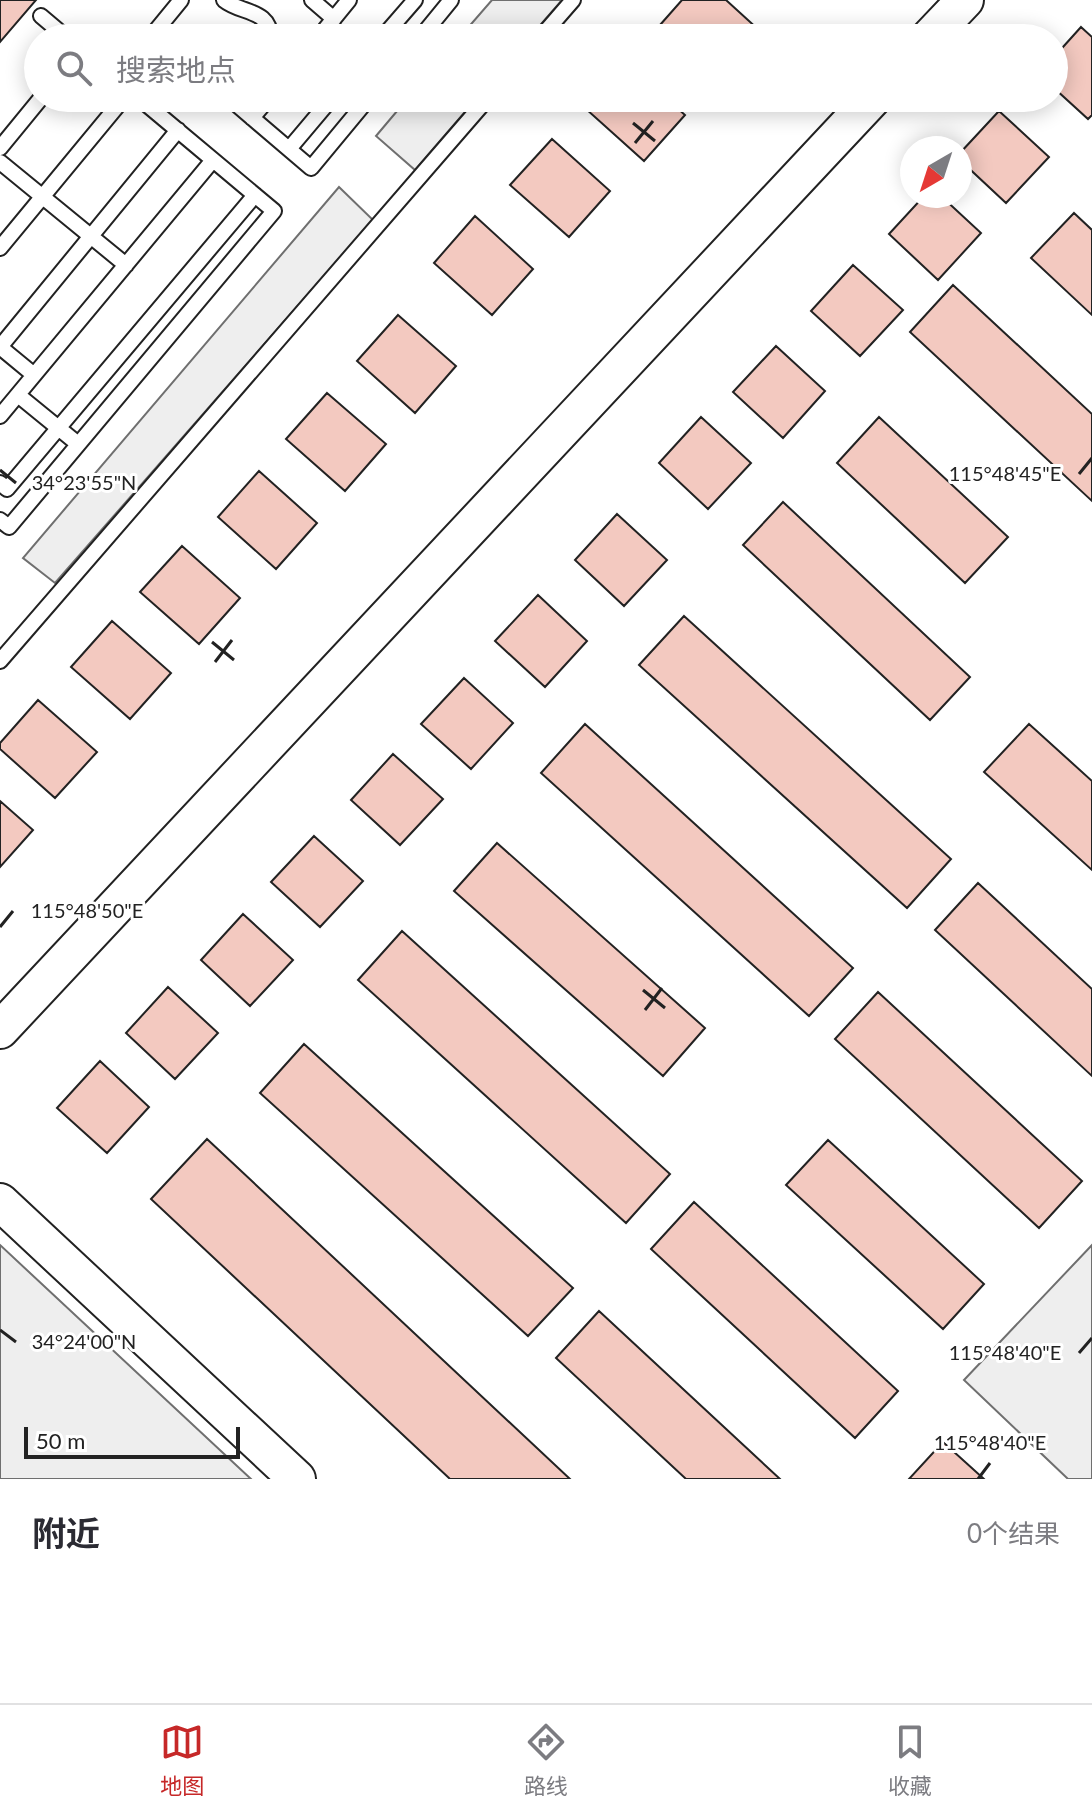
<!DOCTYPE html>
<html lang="zh">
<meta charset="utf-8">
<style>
:root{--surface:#fff;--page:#f7f7f7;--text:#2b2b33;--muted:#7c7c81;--line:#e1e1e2;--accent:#c62828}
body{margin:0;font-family:Lato,"Noto Sans SC",sans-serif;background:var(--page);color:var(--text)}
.compass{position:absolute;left:900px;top:136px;width:72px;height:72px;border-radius:50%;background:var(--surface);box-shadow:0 4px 20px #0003;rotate:219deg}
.scale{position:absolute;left:24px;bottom:20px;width:216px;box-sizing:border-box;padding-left:8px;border:4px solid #222;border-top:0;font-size:22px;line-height:28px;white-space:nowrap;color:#222;-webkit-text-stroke:6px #fff;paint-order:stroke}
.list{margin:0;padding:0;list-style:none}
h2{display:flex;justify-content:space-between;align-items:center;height:104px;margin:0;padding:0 32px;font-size:34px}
h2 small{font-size:26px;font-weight:400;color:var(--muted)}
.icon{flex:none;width:44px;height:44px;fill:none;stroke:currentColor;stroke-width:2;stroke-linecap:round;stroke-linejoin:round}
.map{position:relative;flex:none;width:1092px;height:1479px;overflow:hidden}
.search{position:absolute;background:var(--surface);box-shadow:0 4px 20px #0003;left:24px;right:24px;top:24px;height:88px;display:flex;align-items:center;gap:20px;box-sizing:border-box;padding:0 28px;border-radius:44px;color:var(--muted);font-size:30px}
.sheet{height:224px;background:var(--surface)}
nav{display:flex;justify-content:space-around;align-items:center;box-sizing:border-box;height:112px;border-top:2px solid var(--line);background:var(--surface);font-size:22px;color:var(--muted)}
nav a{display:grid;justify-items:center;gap:4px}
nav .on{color:var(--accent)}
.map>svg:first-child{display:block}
.green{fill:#eee;stroke:#6f6f6f;stroke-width:2}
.building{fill:#f3c9c0;stroke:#222;stroke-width:2}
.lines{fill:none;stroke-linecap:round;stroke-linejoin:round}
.lane-casing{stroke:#222;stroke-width:18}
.secondary-casing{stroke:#222;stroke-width:40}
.lane{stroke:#fff;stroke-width:14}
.secondary{stroke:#fff;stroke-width:36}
.ticks{fill:none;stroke:#222;stroke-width:3}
.ticks-label{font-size:20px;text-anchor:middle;fill:#222;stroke:#fff;stroke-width:6;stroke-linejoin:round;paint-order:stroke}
</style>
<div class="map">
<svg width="1092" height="1479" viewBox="0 0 1092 1479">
<rect width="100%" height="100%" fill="#fff"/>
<path class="green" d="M492,0H562L529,38H459Z
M408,98H477L415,170L376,136Z
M339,187L373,220L55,583L23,558Z
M0,1245L251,1479H0Z
M1092,1245V1479H1068L964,1380Z"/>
<path class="building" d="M0,0H36L0,42Z
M682,0H726L760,31L753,38H675L660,25Z
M1081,27L1092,37V115L1088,119L1054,88V57Z
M596,98H666L685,115L644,161L586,109Z
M999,111L1049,157L1006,203L960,160V153Z
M552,139L610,191L569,237L510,185Z
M924,196H941L981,233L938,280L889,234Z
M1074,213L1092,230V315L1031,258Z
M475,216L533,269L492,315L434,263Z
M853,265L903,310L860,356L811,311Z
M953,285L1092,414V501L910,332Z
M398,315L456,366L415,413L357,361Z
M776,346L825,391L783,438L733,392Z
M327,393L386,444L345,491L286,439Z
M701,417L751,463L708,509L659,463Z
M879,417L1008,537L965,583L837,463Z
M259,471L317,523L276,569L218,517Z
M783,502L970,677L930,720L743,545Z
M617,514L667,560L624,606L575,560Z
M182,546L240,598L199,644L140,592Z
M538,595L587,641L545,687L495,641Z
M684,616L951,859L907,908L639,665Z
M112,621L171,673L130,719L71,667Z
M464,678L513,723L471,769L421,724Z
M38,700L97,752L55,798L0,749V743Z
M585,724L853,968L809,1016L541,773Z
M1029,724L1092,781V870L984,772Z
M393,754L443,799L400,845L351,800Z
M0,801L33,830L0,867Z
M314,836L363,881L320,927L271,882Z
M497,843L705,1028L663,1076L454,891Z
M978,883L1092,989V1076L935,930Z
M243,914L293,960L250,1006L201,960Z
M402,931L670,1174L626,1223L358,980Z
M168,987L218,1033L175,1079L126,1033Z
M878,992L1082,1181L1039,1228L835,1039Z
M304,1044L573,1288L528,1336L260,1093Z
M100,1061L149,1107L107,1153L57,1108Z
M207,1139L570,1479H450L151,1199Z
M828,1140L984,1284L943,1329L786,1185Z
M694,1202L898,1391L855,1438L651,1249Z
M599,1311L780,1479H686L556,1358Z
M943,1442L984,1479H909Z"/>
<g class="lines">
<g class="lane-casing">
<path id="lane" d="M224,0C241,14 271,9 270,38
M312,0L334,19
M41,16L67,38
M159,38L154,33L181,0
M318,38L349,0
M382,38L415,0
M420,38L451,0
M540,38L573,0
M229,98L311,168L369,98
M252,118L269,98
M0,148L41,98
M289,149L332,98
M0,162L126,265
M0,248L124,98
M0,347L178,130
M0,347L34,375
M18,395L78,444
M0,416L213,160
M0,483L7,489L255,195
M0,520L9,527L274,211L139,98
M0,661L488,98"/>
</g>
<g class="secondary-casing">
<path id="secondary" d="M929,38L965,0
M0,1030L873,98
M0,1202L297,1479"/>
</g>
<use href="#lane" class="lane"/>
<use href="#secondary" class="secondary"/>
</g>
<path class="ticks" d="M633,123L655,141M635,143L653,121M0,470L16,483M1079,474L1092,458M212,642L234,660M215,662L232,640M0,927L13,911M643,990L665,1008M645,1010L662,988M0,1330L16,1342M1079,1353L1092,1338M978,1479L990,1463"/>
<g class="ticks-label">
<text x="1005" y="481">115°48'45"E</text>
<text x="84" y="490">34°23'55"N</text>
<text x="87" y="918">115°48'50"E</text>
<text x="84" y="1349">34°24'00"N</text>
<text x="1005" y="1360">115°48'40"E</text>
<text x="990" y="1450">115°48'40"E</text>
</g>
</svg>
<svg class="compass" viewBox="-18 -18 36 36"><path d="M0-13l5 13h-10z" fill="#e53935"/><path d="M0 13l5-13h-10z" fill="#7c7c81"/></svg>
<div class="scale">50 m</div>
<div class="search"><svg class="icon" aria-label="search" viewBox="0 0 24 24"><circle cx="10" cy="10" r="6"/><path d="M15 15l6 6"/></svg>搜索地点</div>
</div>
<section class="sheet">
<h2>附近<small>0个结果</small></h2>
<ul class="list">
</ul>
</section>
<nav>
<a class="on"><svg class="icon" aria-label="map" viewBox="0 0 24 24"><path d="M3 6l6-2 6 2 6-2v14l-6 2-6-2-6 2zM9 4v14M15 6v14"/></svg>地图</a>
<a><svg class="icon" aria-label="directions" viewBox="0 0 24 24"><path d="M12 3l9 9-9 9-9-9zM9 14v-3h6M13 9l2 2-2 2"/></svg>路线</a>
<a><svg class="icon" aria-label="saved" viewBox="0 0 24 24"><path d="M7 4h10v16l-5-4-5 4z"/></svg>收藏</a>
</nav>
